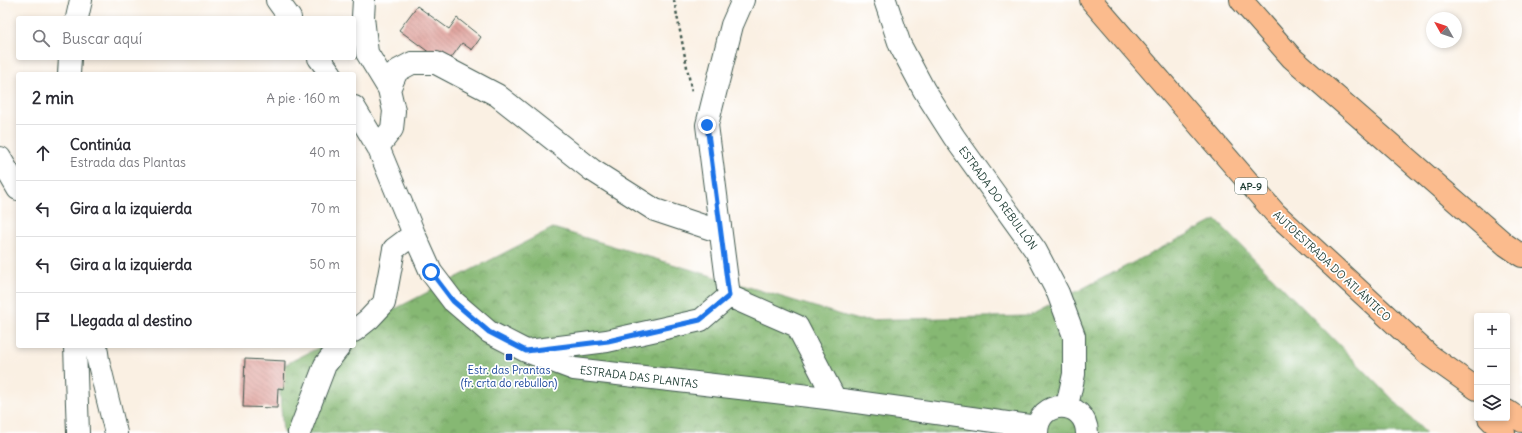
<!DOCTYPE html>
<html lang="es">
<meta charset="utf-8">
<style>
:root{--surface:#fff;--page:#f7f7f7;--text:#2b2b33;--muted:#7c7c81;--line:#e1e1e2}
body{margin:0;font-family:Delius,sans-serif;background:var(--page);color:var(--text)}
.controls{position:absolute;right:12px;bottom:12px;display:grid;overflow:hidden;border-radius:4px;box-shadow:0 2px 6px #0003}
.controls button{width:36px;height:36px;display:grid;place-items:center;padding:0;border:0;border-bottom:1px solid var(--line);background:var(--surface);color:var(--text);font:20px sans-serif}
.compass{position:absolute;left:1426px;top:12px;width:36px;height:36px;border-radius:50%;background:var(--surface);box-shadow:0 2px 6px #0003;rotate:310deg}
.stop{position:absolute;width:12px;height:12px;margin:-9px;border:3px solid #1a73e8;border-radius:50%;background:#fff}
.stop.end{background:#1a73e8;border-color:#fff;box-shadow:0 1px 4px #0008}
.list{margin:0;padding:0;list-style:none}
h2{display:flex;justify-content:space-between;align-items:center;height:52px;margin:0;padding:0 16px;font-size:17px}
h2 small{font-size:13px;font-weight:400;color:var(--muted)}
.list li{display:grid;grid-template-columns:26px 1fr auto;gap:12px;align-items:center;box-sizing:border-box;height:56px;padding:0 16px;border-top:1px solid var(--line)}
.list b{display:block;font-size:15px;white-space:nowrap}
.list p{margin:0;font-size:13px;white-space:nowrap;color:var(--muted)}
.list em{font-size:13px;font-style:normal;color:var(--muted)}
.icon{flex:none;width:22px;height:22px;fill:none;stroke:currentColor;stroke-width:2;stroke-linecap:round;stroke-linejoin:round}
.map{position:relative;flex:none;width:1522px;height:433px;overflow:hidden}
.search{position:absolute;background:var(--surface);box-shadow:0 2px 6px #0003;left:16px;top:16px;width:340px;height:44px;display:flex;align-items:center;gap:10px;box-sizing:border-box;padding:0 14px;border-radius:4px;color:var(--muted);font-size:15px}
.panel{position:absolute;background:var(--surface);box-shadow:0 2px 6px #0003;left:16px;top:72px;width:340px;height:276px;border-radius:4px}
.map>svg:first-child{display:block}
.forest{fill:url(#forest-crowns);stroke:#527a54}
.building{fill:url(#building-back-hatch)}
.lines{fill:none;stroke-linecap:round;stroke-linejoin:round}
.minor-casing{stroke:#40584e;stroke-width:24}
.highway-casing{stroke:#40584e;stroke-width:24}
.path{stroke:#40584e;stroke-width:2.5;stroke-dasharray:3 3;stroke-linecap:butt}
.minor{stroke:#fff;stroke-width:22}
.highway{stroke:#fbbb8d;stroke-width:22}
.route{stroke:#1a73e8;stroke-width:5}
.transit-dot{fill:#1a4fb4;stroke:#fff;stroke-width:1.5}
.labels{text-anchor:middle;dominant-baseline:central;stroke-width:3.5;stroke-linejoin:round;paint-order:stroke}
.shield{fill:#fff;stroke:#627771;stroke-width:1}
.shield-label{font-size:10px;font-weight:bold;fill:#1f3d34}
.street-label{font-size:11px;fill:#1f3d34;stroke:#fff}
.transit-label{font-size:11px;fill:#164399;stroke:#fff}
</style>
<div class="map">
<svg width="1522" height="433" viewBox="0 0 1522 433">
<defs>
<pattern id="forest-crowns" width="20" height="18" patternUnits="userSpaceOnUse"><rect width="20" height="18" fill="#86b873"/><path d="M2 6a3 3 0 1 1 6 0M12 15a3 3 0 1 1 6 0" fill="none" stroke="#6d975f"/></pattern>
<pattern id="building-back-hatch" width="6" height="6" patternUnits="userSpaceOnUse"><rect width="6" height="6" fill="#e0a39d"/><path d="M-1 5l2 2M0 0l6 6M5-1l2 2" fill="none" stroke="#b58681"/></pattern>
</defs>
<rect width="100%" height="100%" fill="#fff"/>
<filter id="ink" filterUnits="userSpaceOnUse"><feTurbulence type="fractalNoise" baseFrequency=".025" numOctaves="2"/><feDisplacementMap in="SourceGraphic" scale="8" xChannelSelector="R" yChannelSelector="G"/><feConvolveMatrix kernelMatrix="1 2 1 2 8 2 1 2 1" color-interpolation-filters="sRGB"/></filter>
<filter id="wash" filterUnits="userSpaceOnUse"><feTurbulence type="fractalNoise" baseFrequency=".012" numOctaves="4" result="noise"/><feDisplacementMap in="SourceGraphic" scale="16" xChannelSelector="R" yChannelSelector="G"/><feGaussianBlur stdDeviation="0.9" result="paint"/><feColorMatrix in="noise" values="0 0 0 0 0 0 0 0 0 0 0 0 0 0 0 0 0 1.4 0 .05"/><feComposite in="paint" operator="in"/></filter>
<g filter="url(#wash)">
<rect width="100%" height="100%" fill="#faf0e3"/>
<path class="forest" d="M1216,220L1426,433H283L278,368L322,346H354V330L553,228L858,320L1029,316Z"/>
<g id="blocks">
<path class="building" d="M417,6L449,29L457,18L481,37L472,50L462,43L446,65L399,30Z
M245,359L285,361L284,389L278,388L277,408L243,407Z"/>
</g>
</g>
<g filter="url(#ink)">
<use href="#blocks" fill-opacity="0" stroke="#40584e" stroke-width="1"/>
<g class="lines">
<g class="minor-casing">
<path id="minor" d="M277,0L290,18
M364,0L363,17L367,53L389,89
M885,0L900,45L924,90L954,137L1036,251L1058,293L1074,336V374L1067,406
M77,18L81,0
M319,58L331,74
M69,74L70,58
M354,107L378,147L414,234L431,272L453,301L489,332L526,351L574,369L835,399L1037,427
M378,147L392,129L394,111L389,89L397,71L412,63H436L497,95L592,170L655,210L712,229H720
M0,158L18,189
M729,296L707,125L732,25L743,0
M729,296L797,326L835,399
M354,331L369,319L384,303L394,249L414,234
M75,346L78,433
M96,346L98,360L116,433
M528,351L607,341L701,320L729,296
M299,433L325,365L340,346
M1037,433C1037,398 1086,398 1087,433"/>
</g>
<g class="highway-casing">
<path id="highway" d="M1091,0L1275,213L1429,355L1477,389
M1241,0L1292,58L1506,245L1522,256
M1507,411L1522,421
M1489,418L1504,433"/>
</g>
<path class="path" d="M674,0L692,93"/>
<use href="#minor" class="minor"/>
<use href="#highway" class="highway"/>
</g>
</g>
<g class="lines" filter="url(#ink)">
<path class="route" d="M431,272L453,301L489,332L526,351L608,341L700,320L729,296L707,125"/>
</g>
<rect class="transit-dot" x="505" y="353" width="8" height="8" rx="2"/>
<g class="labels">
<rect class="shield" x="1235" y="178" width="32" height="16" rx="3"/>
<g class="shield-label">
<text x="1251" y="186">AP-9</text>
</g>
<g class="street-label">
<text transform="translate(998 198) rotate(54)">ESTRADA DO REBULLÓN</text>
<text transform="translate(1332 266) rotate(43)">AUTOESTRADA DO ATLÁNTICO</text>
<text transform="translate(639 377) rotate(7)">ESTRADA DAS PLANTAS</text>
</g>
<g class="transit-label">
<text x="509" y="370">Estr. das Prantas<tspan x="509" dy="13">(fr. crta do rebullon)</tspan></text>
</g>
</g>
</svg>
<div class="controls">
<button>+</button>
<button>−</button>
<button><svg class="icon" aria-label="layers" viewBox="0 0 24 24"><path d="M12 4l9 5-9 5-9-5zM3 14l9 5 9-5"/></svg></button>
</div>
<svg class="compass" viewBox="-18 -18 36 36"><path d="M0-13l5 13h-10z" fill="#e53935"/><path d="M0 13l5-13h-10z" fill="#7c7c81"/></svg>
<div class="stop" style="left:431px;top:272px"></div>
<div class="stop end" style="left:707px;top:125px"></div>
<div class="search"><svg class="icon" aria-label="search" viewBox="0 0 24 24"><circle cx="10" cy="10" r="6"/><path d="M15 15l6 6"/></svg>Buscar aquí</div>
<section class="panel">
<h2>2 min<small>A pie · 160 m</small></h2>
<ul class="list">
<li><svg class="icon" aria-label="ahead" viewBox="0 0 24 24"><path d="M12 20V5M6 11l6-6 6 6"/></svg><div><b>Continúa</b><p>Estrada das Plantas</p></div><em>40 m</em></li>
<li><svg class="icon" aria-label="left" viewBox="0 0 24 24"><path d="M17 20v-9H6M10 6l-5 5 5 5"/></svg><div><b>Gira a la izquierda</b></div><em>70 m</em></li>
<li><svg class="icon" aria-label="left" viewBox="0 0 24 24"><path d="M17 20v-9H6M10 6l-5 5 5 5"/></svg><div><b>Gira a la izquierda</b></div><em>50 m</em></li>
<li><svg class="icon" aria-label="arrive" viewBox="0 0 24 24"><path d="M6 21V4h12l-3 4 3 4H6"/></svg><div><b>Llegada al destino</b></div></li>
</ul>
</section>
</div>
